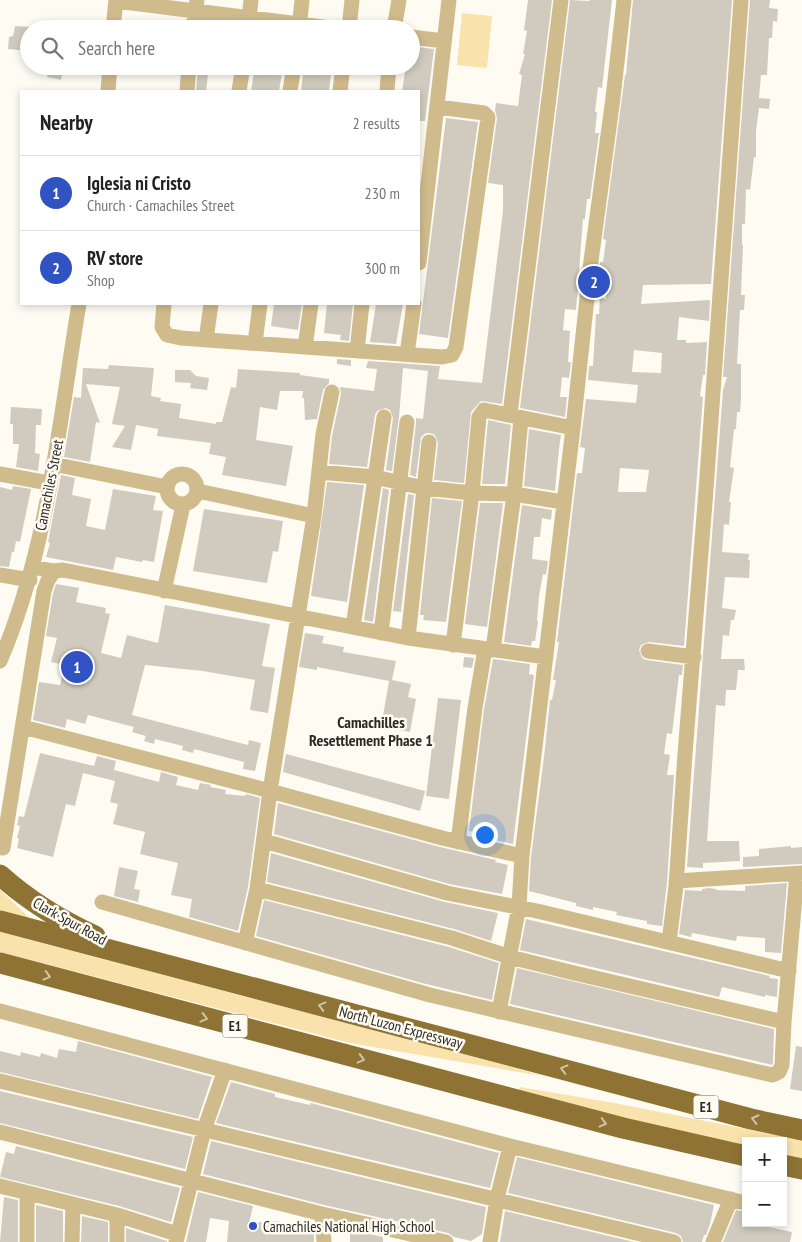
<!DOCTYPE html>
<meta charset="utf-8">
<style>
:root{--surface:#fff;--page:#f2f2f2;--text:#222;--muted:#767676;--line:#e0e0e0;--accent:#3052c2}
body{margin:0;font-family:"PT Sans Narrow",sans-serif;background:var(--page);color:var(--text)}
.controls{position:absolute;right:15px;bottom:15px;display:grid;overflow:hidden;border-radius:0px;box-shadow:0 2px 8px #0003}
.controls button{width:45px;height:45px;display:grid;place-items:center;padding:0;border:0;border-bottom:1px solid var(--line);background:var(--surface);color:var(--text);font:25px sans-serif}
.you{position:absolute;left:484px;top:834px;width:18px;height:18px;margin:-12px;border:4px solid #fff;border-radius:50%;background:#1a73e8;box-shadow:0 0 0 8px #1a73e833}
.badge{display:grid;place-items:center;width:32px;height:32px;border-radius:50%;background:var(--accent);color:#fff;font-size:16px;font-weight:700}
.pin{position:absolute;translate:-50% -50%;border:2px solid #fff;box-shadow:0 1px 5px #0006}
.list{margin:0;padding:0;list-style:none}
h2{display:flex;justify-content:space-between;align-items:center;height:65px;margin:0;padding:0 20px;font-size:21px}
h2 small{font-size:16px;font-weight:400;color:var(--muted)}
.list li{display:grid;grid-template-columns:32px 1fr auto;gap:15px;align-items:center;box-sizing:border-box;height:75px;padding:0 20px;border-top:1px solid var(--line)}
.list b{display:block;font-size:19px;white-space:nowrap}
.list p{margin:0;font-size:16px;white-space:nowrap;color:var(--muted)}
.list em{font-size:16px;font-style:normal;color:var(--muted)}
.icon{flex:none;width:28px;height:28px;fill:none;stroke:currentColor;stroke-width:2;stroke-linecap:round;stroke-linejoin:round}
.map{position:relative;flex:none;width:802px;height:1242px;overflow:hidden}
.search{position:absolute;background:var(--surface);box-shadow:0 2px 8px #0003;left:20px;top:20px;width:400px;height:55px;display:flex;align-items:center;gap:12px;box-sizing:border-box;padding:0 18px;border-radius:28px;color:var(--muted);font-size:19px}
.panel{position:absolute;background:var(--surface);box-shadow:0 2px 8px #0003;left:20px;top:90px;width:400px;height:215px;border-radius:0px}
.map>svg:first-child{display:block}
.green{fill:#fae2ad}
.building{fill:#d0cbbe;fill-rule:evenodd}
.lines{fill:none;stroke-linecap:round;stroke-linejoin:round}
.minor{stroke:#d0bb8d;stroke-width:15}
.highway{stroke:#8e7334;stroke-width:21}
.oneway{stroke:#d1c5a7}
.poi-dot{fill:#3052c2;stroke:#fefbf3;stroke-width:2}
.labels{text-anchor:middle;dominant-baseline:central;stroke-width:5;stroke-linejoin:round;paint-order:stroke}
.shield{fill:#fefbf3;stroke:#6b6963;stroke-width:1}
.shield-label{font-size:14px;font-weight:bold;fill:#2c2a25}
.street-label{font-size:15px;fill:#2c2a25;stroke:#fefbf3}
.poi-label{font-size:15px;fill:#2c2a25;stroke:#fefbf3;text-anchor:start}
.neighbourhood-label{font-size:16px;font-weight:bold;fill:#2c2a25;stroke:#fefbf3}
</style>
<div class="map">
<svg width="802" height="1242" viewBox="0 0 802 1242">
<rect width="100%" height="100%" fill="#fefbf3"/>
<path class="green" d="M462,13L492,16L487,68L457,65Z
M0,890L31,919L0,910Z
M0,932L509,1066L542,1076L350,1043L0,952Z
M520,1087L614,1103L802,1140V1164L783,1160V1141H746V1151L518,1095Z"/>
<path class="building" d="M528,0H552L502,404L481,401L471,412L464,483L434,480L438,443L435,435L430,433H426L421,437L416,477L410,475L416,423V418L423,419L428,371L403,368L399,417L392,471L386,470L393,418L390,410L385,408L377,411L375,415L367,467L329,464L332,436L341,394L340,387L374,391L377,369L366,368L368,361L440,366L438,379L482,383L503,211V185L488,183L497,118L495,110L496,103L518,106L522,75L519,74L525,54H523L527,31L524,30Z
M570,0L589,1L590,0H612L602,88L598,87L595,112H597L595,133H599L590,199H587L585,219H583L576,310L565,309L563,330L570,331L568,362H571L569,378L562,377L560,397H567L565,417L520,408Z
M633,0H732L711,284L643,285L641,304L710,300L709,321L679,317L677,340H686V343L707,342L705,375H703L700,396L703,397L684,646L649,642L641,645L639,650L642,658L646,660L683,665L682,675H679L672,734L667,733L664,754L670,755L667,775H674L667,882L662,926L647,924V921L616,915L617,912L593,907V910L576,906V903L529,891L531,857L544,757L550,700H552L556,680H553L559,642H557L577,473H582L585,448L580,447L586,399L636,403L638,385L588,380L589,366H593L596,314H599L600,298L606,299L608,278L599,277L600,262H603L606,240L603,239L625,75H626ZM634,350L662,353L661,373L632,372ZM620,468L649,470L646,492H618Z
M750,0H770L769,8L778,9L777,22L773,21L772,38H769L767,75H761L759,98L770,99L769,109L759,108L756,131V157H754L750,190L746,189L745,224H742V245H743L741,295H745L744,310H740L737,364H741V399L740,412H737L736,429H734L730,467L734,468L729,502H731L729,525L724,524L722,552L749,554L748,560H750L749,578L725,577L722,608L736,610L734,620H731L729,636L723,635L721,659H744L745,670H738L736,690H726L725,706L716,705L707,841H739L740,861L703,863V868L687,867L723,390L727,377H723Z
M15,26L29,27V51L8,49L9,37L13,36Z
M411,46L434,49L425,121H419V91H402L406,66H411Z
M49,66H64L61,80L47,77Z
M198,66H209L206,91H196Z
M255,66H283L279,91H251Z
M304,66H332L329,91H301Z
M446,118L478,122L448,338L419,334Z
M274,304H302L298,330L271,326Z
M327,304H353L349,341L340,340L341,335L324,333Z
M376,304H403L396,344L370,342Z
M337,359L351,360V366L337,364Z
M109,365L154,368L151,396L161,398L160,401L181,404L179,418L216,424V422H222L231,387L236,388L238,369L300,373V375L329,379V383L323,390L317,419L305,420L304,398H302L303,391H280L277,410L260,407L256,440L293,446L286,486L222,475L226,457L209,454L211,443L157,436L158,429L136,425L131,450L112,447L125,426L112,424L120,387L86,384L100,423L96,422L90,462L64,457L74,397L81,398L83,368L108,369Z
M175,370H190L196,376L209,378L207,390L190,388L191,383L175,382Z
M11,407L42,409L41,425H36L35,453L40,454L38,471L16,467L19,444H13V424H10Z
M488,420L511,425L505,484H482Z
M529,429L561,435L559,449L555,491L524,486Z
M61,475L75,478L72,495L91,499L86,526L105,530L113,489L156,496L153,510L163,511L154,562L143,560L142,562L116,557L113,570L46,557L50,543L48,542Z
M327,482L364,485L347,602L311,596Z
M13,486L31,489L20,542L16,541L14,552H12L9,567L0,566V487L12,490Z
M383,488L389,490L373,622L364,620Z
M408,494L414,495L401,612L393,611Z
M432,498L462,501L446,622L423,620L424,615H420Z
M480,503H503L487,627L465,624Z
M522,505L552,510L551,520L542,518L540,537H534L532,559L548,561L546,575L543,574L539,596L537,621H538L535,641H532L531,646L504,642Z
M204,509L283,521L278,552L273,551L267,583L193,571Z
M56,584L79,588L76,602L106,608L105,613L110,614L101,653L121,658L127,635L158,643L165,605L270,624L262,666L275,668L268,713L250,710L255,680L203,671L145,665L132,715L248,745L249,740L261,743L255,771L243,769L244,762L194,749L193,753L182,750L183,746L155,739L154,744L144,741L146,736L132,732L134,727L88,715L85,724L67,719L65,728L33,720L39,682L60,685L65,665L51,662L57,638L46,636L53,593Z
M305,633L324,636L322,643L344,647L343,652L396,661L392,680L411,684L408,697L416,699L410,732L381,727L389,681L317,667V670L299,667Z
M464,657L474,658L472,668L463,667Z
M493,659L530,664L529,674L534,675L513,844L490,839L491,834L469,831L484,709Z
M438,698L461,700L449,799L426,796Z
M40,753L94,766L97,756L116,761L114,770L159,782L161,772L178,777L176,785L198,790L200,783L211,785L210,787L226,790L225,794L245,796L246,794L260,798L248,887L238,931L189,917L192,899L171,895L178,863L140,854L145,832L113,824L118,804L110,802L115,781L83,773L75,806L66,804L53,857L17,848L19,839L17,838L20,826L17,825L19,816L24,817Z
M286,754L425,791L420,811L283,772Z
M278,803L440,847L496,860L495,862L508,865L502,894L449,884L274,834Z
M791,846V848L802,847V864L743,867V857L759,856V849Z
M271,853L445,902L498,913L491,941L454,929L267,882Z
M119,867L138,871L134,889L140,890L138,902L114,896Z
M787,883L781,953L765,952V938L737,936L736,941L692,933L691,937L679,934L685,890L702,891V889L709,888L716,889V890L745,891V886Z
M264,900L449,947L499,963L492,1000L422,983L256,936Z
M526,919L770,976L769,978L778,979L777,997L765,995V997L722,987L719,997L520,950Z
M517,968L774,1029L773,1063L772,1065L764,1063L510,1004Z
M78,1041L212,1077L198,1119L0,1072V1051L20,1056L21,1052L40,1057L41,1053L57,1058L59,1049L76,1052Z
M796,1046L802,1047V1091L790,1089Z
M231,1082L275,1094V1097L310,1105L311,1103L499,1153L490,1188L216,1123Z
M0,1091L193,1137L185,1169L0,1123Z
M211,1141L486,1207L482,1234L471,1241L454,1237L448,1233L324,1205L203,1174Z
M16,1146L180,1188L171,1222L119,1206L0,1177L6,1152L14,1154Z
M517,1157L714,1205L710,1224L706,1235H704L702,1242H683L681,1236L676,1233L508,1193Z
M198,1192L253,1206L249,1223L279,1221V1225L302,1224V1231L314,1230V1242H227L229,1221L210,1218L206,1242H186Z
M4,1197L18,1200V1242H0Z
M36,1205L63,1211V1242H36Z
M736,1210L746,1212V1223H770L769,1227L792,1232L790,1242H723Z
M505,1211L634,1242H500Z
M82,1216L108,1222V1242H81Z
M126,1228L167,1241V1242H126Z
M350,1230L383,1237V1242H350Z"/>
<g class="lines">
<path class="minor" d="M116,1L339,29
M113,29L116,0
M193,29L197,0
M248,29L251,0
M299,29L302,0
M349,29L352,0
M394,29L399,0
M411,37L444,41
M108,91L110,66
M187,91L189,66
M239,91L243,66
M290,91L294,66
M340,91L343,66
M387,91L389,66
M419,263L449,0
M164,304L162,327L167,335L181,338L442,357L452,355L456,347L488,117L484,113L438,107
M206,340L211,304
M255,343L260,304
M305,347L311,304
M357,351L362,304
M407,354L414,304
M510,414L561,0
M53,464L167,487
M319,472L375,477L424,488L472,493L514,494L563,502
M167 489a15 15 0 1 1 30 0a15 15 0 1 1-30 0Z
M0,474L49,483
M198,491L314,516
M33,567L54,571L63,570L408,638L546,657
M0,575L30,580
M164,591L183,505
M353,627L384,417
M381,633L407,422
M408,638L429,442
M453,645L472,493L479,417L484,410L573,428
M493,650L514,494L521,418
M648,651L694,657
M0,661C48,550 59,423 79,304
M23,727L270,791L442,838L522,856
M264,841L447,893L537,911L789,971
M458,842L475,708L485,649
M3,848L44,591L48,580L54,571
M676,881L802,873
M257,889L452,938L510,957L570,972L784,1022
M102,902L430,995L772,1075L779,1072L782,1065L784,1022L797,874
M669,942L676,886L685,754L706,490L741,0
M245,943L257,889L270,791L314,516L323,434L332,392
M0,1011L510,1146L746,1203
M499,1012L519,906L522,856L573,428L591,261L613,98L624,0
M0,1081L674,1242
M0,1132L322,1214L446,1242
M0,1186L117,1215L177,1234
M27,1193V1242
M322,1214L324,1242
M72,1242L73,1205
M117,1242V1215
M176,1242L204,1130L225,1070
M490,1242L497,1199L510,1146
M713,1242L731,1199"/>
<path class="highway" d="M0,875C29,901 60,920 95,936
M0,921L751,1119L802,1130
M0,963L623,1128L746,1156
M783,1165L802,1169"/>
</g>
<defs><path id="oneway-chevron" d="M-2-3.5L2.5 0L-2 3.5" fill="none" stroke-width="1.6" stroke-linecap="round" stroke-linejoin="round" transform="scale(1.25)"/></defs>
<g class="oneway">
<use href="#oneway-chevron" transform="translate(47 976) rotate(15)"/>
<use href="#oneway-chevron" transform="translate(322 1006) rotate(-165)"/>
<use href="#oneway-chevron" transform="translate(204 1018) rotate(15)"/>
<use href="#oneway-chevron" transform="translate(361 1059) rotate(15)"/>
<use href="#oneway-chevron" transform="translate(564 1069) rotate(-165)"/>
<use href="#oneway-chevron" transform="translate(755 1119) rotate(-166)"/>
<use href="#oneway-chevron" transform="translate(603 1123) rotate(15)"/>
</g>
<circle class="poi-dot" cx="253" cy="1226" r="5"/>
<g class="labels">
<g class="shield">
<rect x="222.5" y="1014.5" width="25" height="23" rx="4"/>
<rect x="693.5" y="1095.5" width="25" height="23" rx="4"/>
</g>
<g class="shield-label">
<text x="235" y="1026">E1</text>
<text x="706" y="1107">E1</text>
</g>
<g class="street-label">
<text transform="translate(49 485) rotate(-79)">Camachiles Street</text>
<text transform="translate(70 921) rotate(29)">Clark Spur Road</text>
<text transform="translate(401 1027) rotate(15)">North Luzon Expressway</text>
</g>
<g class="poi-label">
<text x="263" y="1226">Camachiles National High School</text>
</g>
<g class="neighbourhood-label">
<text x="371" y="722">Camachilles<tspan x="371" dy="18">Resettlement Phase 1</tspan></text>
</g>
</g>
</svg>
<div class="controls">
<button>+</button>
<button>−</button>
</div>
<div class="you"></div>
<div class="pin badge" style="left:77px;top:667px">1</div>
<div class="pin badge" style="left:594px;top:282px">2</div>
<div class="search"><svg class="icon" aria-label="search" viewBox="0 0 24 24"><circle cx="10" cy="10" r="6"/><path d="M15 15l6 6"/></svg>Search here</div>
<section class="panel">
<h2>Nearby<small>2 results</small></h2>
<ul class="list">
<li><span class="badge">1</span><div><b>Iglesia ni Cristo</b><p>Church · Camachiles Street</p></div><em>230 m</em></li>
<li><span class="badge">2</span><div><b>RV store</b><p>Shop</p></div><em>300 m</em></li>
</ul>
</section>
</div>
